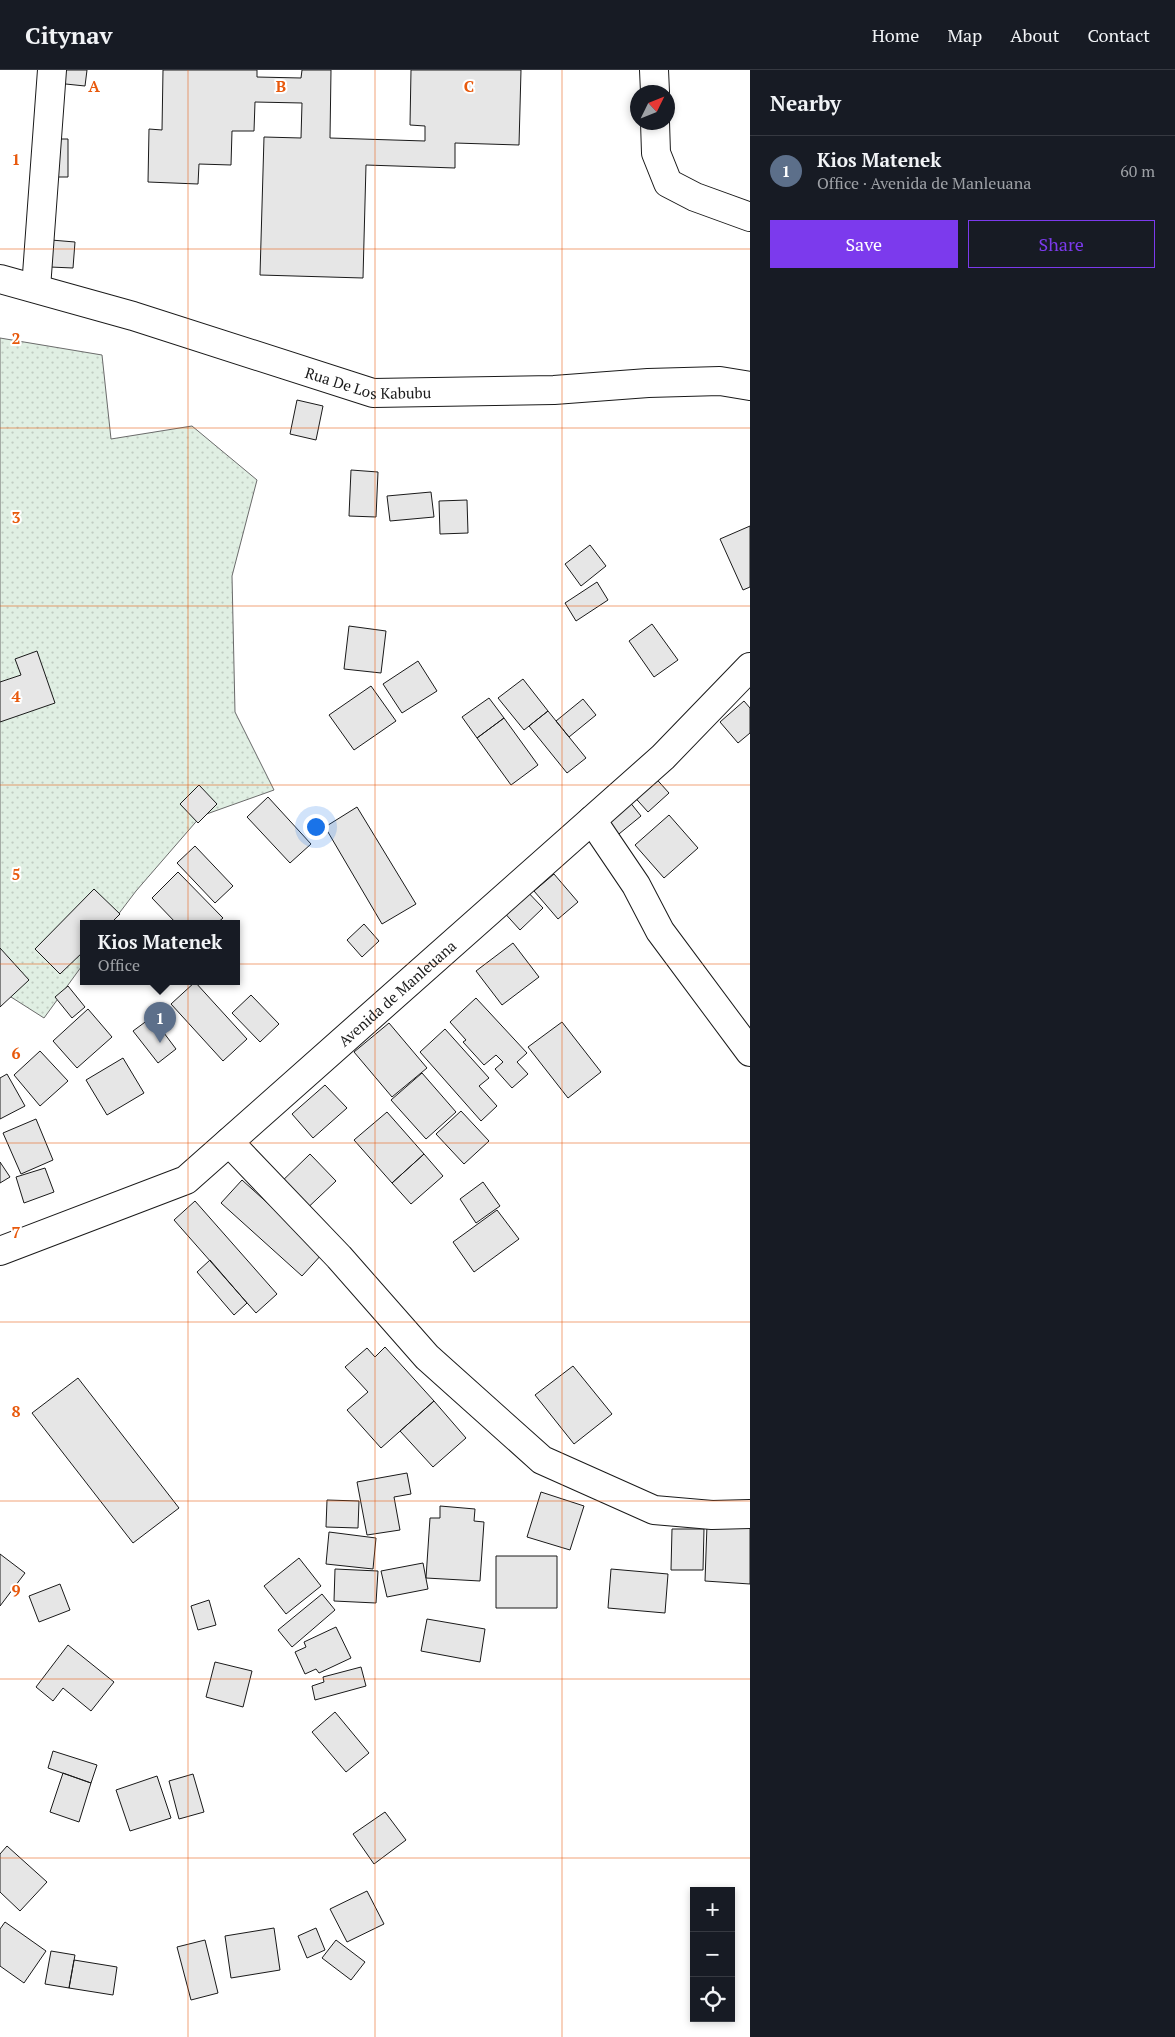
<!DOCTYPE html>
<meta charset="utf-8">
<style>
:root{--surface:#171b24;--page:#20242c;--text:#f1f3f6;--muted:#9ea1a6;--line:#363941;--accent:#7c3aed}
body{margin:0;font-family:"PT Serif",serif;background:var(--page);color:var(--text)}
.controls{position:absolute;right:15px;bottom:15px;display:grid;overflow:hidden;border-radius:0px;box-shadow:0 2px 8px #0003}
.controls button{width:45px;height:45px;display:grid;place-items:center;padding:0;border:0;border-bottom:1px solid var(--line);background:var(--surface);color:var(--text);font:25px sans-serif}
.compass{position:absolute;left:630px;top:15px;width:45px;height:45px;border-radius:50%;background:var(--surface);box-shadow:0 2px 8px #0003;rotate:47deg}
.you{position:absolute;left:315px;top:756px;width:18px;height:18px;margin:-12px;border:4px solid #fff;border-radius:50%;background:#1a73e8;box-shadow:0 0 0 8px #1a73e833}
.badge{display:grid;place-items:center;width:32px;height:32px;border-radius:50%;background:var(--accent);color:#fff;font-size:16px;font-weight:700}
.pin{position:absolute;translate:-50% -41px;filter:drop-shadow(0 1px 2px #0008)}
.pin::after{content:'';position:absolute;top:26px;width:18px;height:15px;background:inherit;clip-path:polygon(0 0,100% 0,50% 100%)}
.popup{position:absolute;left:80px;top:850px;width:160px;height:65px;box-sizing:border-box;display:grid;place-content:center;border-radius:0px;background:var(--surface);filter:drop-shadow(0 1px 4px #0005);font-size:16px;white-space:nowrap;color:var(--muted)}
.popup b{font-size:19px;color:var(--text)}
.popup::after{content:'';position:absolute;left:50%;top:100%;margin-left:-10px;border:10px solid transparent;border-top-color:var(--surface)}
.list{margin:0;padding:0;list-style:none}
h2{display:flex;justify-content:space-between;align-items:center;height:65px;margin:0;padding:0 20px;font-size:21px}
h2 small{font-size:16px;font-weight:400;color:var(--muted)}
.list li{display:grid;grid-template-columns:32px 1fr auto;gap:15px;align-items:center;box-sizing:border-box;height:70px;padding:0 20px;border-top:1px solid var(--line)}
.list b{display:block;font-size:19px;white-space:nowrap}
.list p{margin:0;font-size:16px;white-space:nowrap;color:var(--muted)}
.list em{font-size:16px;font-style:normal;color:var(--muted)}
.actions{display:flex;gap:10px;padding:15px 20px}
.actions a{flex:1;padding:11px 0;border:1px solid var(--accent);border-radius:0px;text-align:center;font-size:18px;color:var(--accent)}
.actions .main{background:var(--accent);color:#fff}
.icon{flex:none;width:28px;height:28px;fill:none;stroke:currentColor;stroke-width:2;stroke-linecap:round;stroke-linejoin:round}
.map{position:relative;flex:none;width:750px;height:1967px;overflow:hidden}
header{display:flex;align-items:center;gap:30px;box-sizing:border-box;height:70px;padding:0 25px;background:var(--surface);border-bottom:1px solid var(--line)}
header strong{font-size:24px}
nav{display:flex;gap:28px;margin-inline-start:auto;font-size:18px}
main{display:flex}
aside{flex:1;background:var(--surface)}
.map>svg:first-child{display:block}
.grass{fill:url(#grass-dots);stroke:#6a6a6a}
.building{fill:#e6e6e6;stroke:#1a1a1a}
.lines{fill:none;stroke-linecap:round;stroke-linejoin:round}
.minor-casing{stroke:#1a1a1a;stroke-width:30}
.minor{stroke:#fff;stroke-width:28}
.grid{fill:none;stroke:#e8590c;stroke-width:1;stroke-opacity:0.55}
.labels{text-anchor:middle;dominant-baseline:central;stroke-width:4;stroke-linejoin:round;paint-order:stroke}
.street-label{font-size:15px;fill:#1a1a1a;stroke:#fff}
.grid-label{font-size:16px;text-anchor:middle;font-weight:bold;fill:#e8590c;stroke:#fff;stroke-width:4;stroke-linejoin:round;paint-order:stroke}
</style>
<header>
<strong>Citynav</strong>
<nav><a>Home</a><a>Map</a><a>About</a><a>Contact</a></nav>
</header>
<main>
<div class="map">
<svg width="750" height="1967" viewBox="0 0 750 1967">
<defs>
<pattern id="grass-dots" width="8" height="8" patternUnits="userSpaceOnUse" patternTransform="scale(1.25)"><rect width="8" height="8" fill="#e0efe3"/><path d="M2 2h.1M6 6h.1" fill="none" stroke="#c0ccc2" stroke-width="1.8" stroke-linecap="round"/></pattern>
</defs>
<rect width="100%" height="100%" fill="#fff"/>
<path class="grass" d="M0,268L102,285L111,369L192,356L257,410L232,506L235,642L274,720L201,746L136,821L111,854H84V893L44,948L0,920Z"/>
<path class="building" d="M57,0H87L85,16L56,13Z
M163,0H257V7L301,8L302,0H331L330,68L425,71V56L410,55L411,0H521L519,75L455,73V98L366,95L363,208L260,205L264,67L301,68L302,33L255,32L254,61H232L231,95L199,94L198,114L148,112L149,59L162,60Z
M48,69H68V107H48Z
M51,170L75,172L73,198L50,197Z
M297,330L323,336L316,370L290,364Z
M351,400L378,402L376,447L349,446Z
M431,422L434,447L390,451L387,426Z
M467,430L468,463L440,464L439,431Z
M750,456V517L743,520L720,469Z
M590,475L606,496L581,516L565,494Z
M597,512L608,530L576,551L565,533Z
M652,554L678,590L654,607L629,571Z
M349,556L386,561L381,603L344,599Z
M37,581L55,633L0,652V612L21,605L15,589Z
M418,591L437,621L402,643L383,614Z
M523,609L548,641L524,660L498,628Z
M371,616L396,651L354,680L329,645Z
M489,628L504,648L477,668L462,647Z
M583,629L596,645L569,667L556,651Z
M744,631L750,638V663L738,673L720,652Z
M548,641L586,688L567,703L529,656Z
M504,648L538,695L511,715L477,668Z
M651,703L669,723L648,742L630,722Z
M199,715L217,734L198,753L180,734Z
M625,726L641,746L614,768L597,748Z
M268,727L311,774L290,793L247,747Z
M357,737L416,834L382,854L325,757Z
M669,745L698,778L664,808L635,775Z
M195,776L233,816L215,833L177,793Z
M178,802L223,848L216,854H177L152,828Z
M554,804L578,832L558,849L534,821Z
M523,817L543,838L520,860L501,839Z
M94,819L120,844L110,854H84V881L60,904L35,879Z
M364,854L379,871L362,887L347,870Z
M513,873L539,907L502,935L476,901Z
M0,878L29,910L0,937Z
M195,912L247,969L223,991L171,934Z
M68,916L85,937L72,948L55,927Z
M251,925L279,954L260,972L232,943Z
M476,928L527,983L517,992L528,1004L512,1018L495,999L503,992L496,985L484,995L463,972L466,970L450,952Z
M88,939L112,967L77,998L53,971Z
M152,947L176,979L158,993L133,961Z
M562,952L601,1002L568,1028L528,977Z
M389,953L427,998L392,1027L354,982Z
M445,959L489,1008L479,1016L497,1036L481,1051L420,982Z
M40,981L68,1011L40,1036L14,1005Z
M123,988L144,1023L107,1045L86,1010Z
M422,1003L456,1042L426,1069L391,1030Z
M7,1004L25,1036L0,1049V1008Z
M325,1015L347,1038L313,1068L292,1044Z
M461,1041L489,1071L464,1094L436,1064Z
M387,1042L424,1084L392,1113L354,1070Z
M36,1049L53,1090L21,1104L3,1063Z
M310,1084L336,1111L300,1145L275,1118Z
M424,1084L443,1106L411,1134L392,1113Z
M0,1092L10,1107L0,1113Z
M45,1098L54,1122L24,1133L16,1107Z
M242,1110L323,1183L302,1206L221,1133Z
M483,1112L500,1136L476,1153L460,1129Z
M195,1131L277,1224L256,1243L174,1150Z
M497,1140L519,1169L474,1202L453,1172Z
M210,1190L247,1233L234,1245L197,1202Z
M385,1277L434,1331L381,1378L347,1340L368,1322L345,1297L367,1278L375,1287Z
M573,1296L612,1344L574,1374L535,1325Z
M78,1308L179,1438L133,1473L32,1343Z
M434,1331L466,1368L433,1397L400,1361Z
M407,1403L411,1424L394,1427L400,1460L367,1465L357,1412Z
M541,1422L584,1436L570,1480L527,1467Z
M327,1430L359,1431L358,1458L326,1457Z
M440,1436L475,1439L474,1451L484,1452L480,1511L426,1508L430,1448H440Z
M707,1455L750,1457V1514L705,1511Z
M672,1459H704L703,1500H671Z
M329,1462L376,1468L373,1499L326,1494Z
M0,1484L25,1503L0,1536Z
M496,1486H557V1538H496Z
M299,1488L321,1516L286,1544L264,1516Z
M423,1493L428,1519L387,1527L381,1501Z
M335,1499L378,1501L376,1533L334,1531Z
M611,1499L668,1504L665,1543L608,1538Z
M60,1514L70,1540L39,1552L29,1526Z
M322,1524L335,1540L292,1577L278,1560Z
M209,1530L216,1555L198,1560L191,1536Z
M427,1549L485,1559L480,1592L421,1581Z
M336,1557L351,1588L319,1603L316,1599L305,1604L295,1582L306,1577L304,1572Z
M68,1575L114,1612L91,1641L63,1618L53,1631L36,1617Z
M215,1592L252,1601L243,1637L206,1627Z
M361,1597L366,1616L315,1630L312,1616L324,1612L323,1607Z
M335,1642L369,1683L346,1702L312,1662Z
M53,1681L97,1695L91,1713L48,1698Z
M63,1703L91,1713L79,1752L50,1742Z
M193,1704L204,1742L179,1749L169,1711Z
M157,1706L171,1748L130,1761L116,1720Z
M385,1742L406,1770L374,1794L353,1764Z
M7,1776L47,1812L20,1841L0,1822V1784Z
M367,1821L384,1854L347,1872L330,1839Z
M5,1852L46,1881L24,1913L0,1896V1859Z
M274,1858L280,1900L231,1908L225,1866Z
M316,1858L325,1880L307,1888L298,1866Z
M205,1870L218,1923L191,1930L177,1877Z
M336,1870L365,1892L351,1910L322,1888Z
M51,1881L75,1885L69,1918L45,1914Z
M74,1890L117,1897L113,1925L69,1918Z"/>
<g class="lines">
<g class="minor-casing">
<g id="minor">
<path d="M654,0L655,22"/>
<path d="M655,52L656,83L668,113L695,127L750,147"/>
<path id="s1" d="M0,209L133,246L373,323L554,320L648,313L720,311L750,316"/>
<path d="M36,218L52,0"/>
<path d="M592,750L636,815L660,861L750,982"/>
<path d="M229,1072L339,1187L427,1287L542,1390L654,1440L712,1445L750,1444"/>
<path id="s2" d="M0,1181L186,1110L663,687L750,597"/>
</g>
</g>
<use href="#minor" class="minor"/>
</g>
<path class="grid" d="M188,0V1967M375,0V1967M562,0V1967M0,179H750M0,358H750M0,536H750M0,715H750M0,894H750M0,1073H750M0,1252H750M0,1431H750M0,1609H750M0,1788H750"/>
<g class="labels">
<g class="street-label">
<text stroke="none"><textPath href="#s1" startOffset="384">Rua De Los Kabubu</textPath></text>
<text stroke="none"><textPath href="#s2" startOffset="481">Avenida de Manleuana</textPath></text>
</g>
</g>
<g class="grid-label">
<text x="94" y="22">A</text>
<text x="281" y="22">B</text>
<text x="469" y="22">C</text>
<text x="16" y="95">1</text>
<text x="16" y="274">2</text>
<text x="16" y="453">3</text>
<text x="16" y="632">4</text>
<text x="16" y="810">5</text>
<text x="16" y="989">6</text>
<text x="16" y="1168">7</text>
<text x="16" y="1347">8</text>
<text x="16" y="1526">9</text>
</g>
</svg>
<div class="controls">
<button>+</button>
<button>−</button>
<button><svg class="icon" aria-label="locate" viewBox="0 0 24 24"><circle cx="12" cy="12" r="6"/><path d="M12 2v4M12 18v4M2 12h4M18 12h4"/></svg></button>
</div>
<svg class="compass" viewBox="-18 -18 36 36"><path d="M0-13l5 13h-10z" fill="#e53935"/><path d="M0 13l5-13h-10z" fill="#9ea1a6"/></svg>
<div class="you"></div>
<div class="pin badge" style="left:160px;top:973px;background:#5c6f8a">1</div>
<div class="popup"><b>Kios Matenek</b>Office</div>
</div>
<aside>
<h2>Nearby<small></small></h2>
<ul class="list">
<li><span class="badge" style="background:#5c6f8a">1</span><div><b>Kios Matenek</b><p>Office · Avenida de Manleuana</p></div><em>60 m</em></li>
</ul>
<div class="actions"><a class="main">Save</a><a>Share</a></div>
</aside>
</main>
